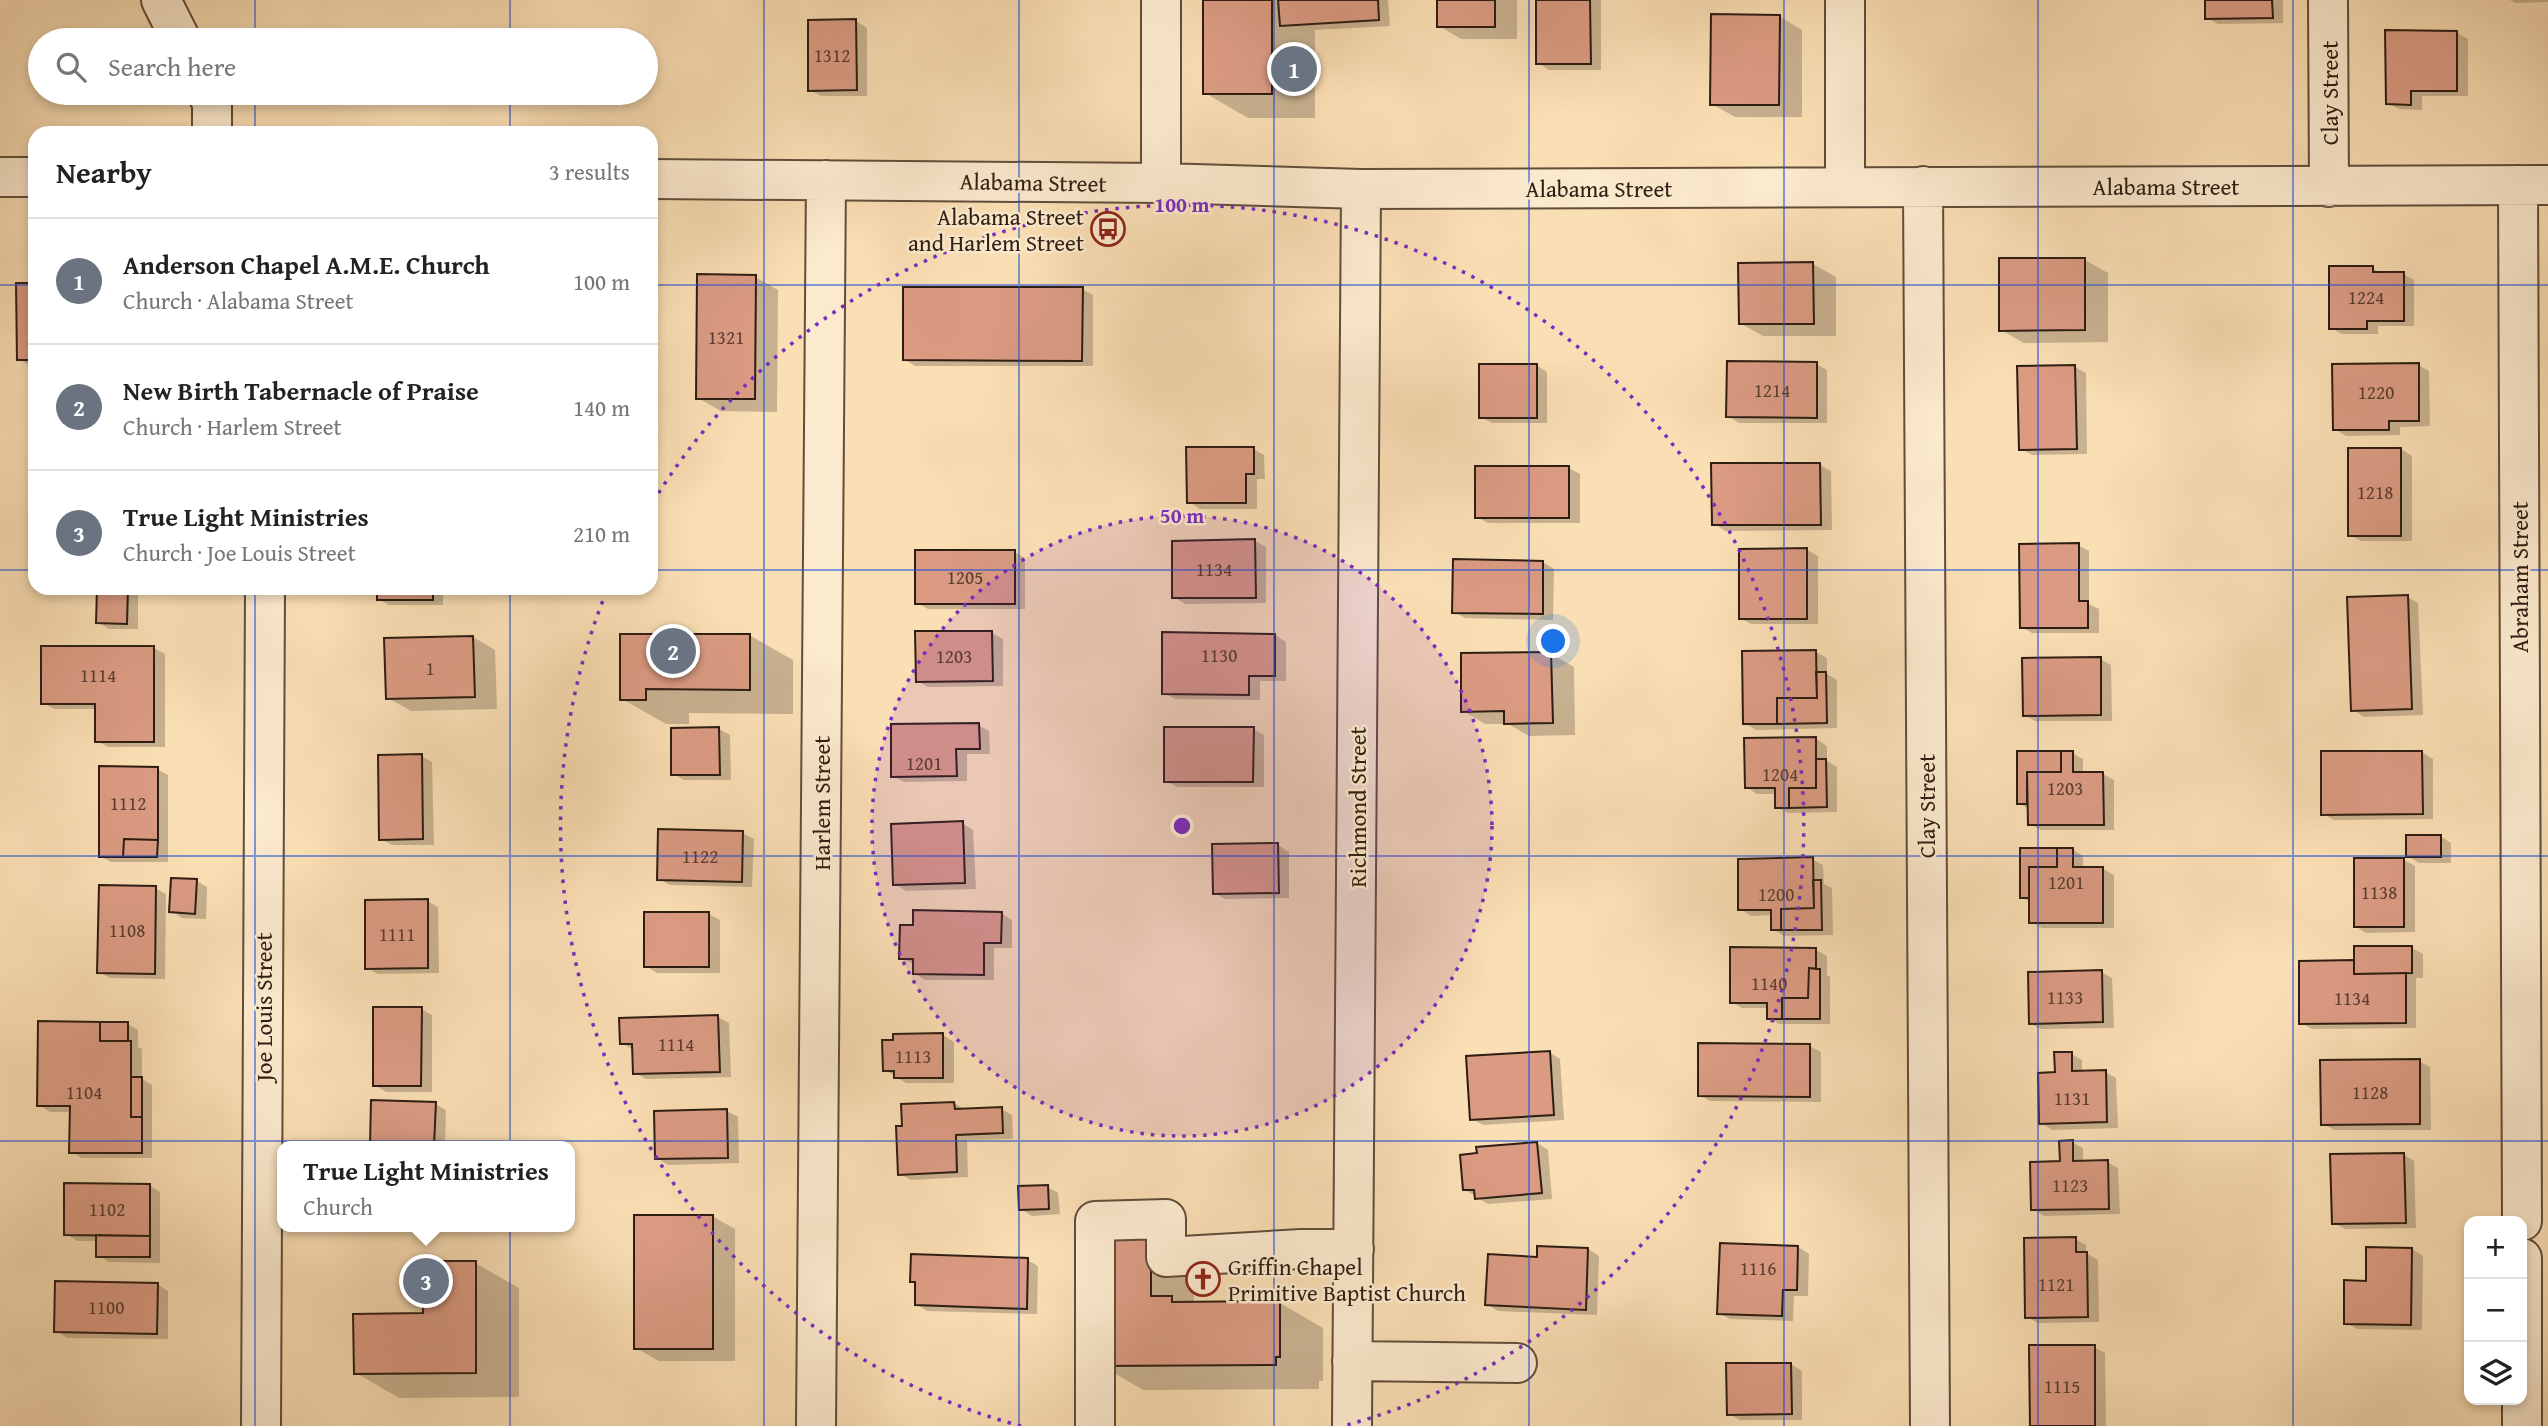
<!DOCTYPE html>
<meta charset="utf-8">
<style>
:root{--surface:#fff;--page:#f2f2f2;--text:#222;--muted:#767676;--line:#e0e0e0;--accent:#2563eb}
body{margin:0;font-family:"Gentium Book Plus",serif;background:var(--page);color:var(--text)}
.controls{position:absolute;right:21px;bottom:21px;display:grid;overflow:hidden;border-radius:14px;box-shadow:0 4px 10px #0003}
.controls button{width:63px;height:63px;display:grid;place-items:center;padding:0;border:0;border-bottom:2px solid var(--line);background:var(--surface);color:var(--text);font:35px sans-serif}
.you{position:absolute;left:1554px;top:642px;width:24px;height:24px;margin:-18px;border:5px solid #fff;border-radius:50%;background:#1a73e8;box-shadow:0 0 0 10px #1a73e833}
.badge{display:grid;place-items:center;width:46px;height:46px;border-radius:50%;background:var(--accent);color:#fff;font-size:23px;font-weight:700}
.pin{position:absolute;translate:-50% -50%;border:4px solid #fff;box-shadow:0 2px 7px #0006}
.popup{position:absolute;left:277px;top:1141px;width:298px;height:91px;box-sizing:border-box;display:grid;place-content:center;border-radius:14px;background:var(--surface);filter:drop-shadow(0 2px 5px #0005);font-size:23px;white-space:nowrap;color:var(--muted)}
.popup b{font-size:26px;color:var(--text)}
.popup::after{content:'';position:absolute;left:50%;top:100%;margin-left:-14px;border:14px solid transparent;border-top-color:var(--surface)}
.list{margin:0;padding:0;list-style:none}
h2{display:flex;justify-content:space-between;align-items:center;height:91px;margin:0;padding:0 28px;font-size:30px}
h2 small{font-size:23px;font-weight:400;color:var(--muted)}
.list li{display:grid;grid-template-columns:46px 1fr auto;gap:21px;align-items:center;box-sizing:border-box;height:126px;padding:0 28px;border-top:2px solid var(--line)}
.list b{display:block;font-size:26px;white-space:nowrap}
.list p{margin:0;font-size:23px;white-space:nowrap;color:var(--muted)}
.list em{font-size:23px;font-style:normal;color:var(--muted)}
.icon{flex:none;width:38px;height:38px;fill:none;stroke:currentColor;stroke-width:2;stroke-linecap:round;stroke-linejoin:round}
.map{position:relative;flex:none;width:2548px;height:1426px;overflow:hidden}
.search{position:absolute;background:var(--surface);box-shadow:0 4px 10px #0003;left:28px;top:28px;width:630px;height:77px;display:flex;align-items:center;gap:18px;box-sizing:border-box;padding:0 24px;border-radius:38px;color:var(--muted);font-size:26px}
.panel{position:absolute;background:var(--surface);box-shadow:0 4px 10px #0003;left:28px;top:126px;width:630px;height:469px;border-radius:21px}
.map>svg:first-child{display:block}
.shadow{fill:#0003}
.building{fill:#db9b83;stroke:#2d1d12;stroke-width:2}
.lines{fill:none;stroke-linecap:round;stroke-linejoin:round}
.minor-casing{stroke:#604d3a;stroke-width:42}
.minor{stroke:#fceace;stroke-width:38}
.grid{fill:none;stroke:#1d4ed8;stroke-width:2;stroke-opacity:0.55}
.ring{fill:none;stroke:#7b2cbf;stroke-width:3.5;stroke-dasharray:3.5 7}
.labels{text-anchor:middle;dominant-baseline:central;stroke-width:5;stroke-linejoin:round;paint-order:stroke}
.number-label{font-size:19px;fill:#583c2e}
.street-label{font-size:23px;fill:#2d1d12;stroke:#fceace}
.poi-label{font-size:23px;fill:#2d1d12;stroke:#fceace;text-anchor:end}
.centre{fill:#7b2cbf;stroke:#fceace;stroke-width:3.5}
.ring-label{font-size:21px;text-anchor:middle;font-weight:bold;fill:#7b2cbf;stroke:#fceace;stroke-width:5;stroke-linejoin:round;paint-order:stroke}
</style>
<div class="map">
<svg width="2548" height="1426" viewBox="0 0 2548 1426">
<rect width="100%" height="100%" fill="#fadeb4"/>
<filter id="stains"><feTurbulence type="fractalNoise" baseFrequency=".00286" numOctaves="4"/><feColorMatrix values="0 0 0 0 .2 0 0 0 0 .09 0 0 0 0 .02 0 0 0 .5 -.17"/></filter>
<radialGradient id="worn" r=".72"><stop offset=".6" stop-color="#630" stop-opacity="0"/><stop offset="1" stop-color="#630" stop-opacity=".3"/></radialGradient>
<path class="shadow" d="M1205,0H1388L1390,26L1315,30V118H1248L1205,93Z
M1439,0H1517V39H1461L1439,26Z
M1538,0H1601V70H1549L1538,63Z
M2207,0H2283V23L2218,24L2207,18Z
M2510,0H2548V2L2515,3Z
M1779,16L1802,30V117H1735L1712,104Z
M856,21L867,28V96H821L810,90Z
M2457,33L2468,39V96H2422V110L2399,109L2388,103Z
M2085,260L2108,273V342L2024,343L2001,330Z
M1813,264L1836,277V336H1763L1740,323Z
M2372,268L2383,274H2403L2414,280V326H2378V334H2342L2331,328Z
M755,277L778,290L777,412L721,411L698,398Z
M35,285V365L30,366L19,359Z
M1082,289L1093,295V366H915L904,359Z
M1816,364L1827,370V423H1739L1728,416Z
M1536,365L1547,372V423H1492L1481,417Z
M2418,365L2429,371L2430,426L2400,427V435L2346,436L2335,429Z
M2075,367L2086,373L2087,454L2032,455L2021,449Z
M1253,449L1264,455L1265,479H1257V509H1200L1189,502Z
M2401,449L2412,456V541H2361L2350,535Z
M1820,465L1831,471L1832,530L1725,531L1714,524Z
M1569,468L1580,474V523H1488L1477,517Z
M1255,541L1266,547V603L1185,604L1174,597Z
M2078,545L2089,551V604L2099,609V633H2032L2021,627Z
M1807,550L1818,556V624H1751L1740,618Z
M1014,552L1025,558V609H928L917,603Z
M1543,562L1554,569L1553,620L1465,618L1454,612Z
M53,588H166L138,589V629H109L98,622L99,590Z
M378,588H443V605H389L378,599Z
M2407,597L2418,603L2423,715L2364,717L2353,710Z
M992,633L1003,639V686L928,687L917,681Z
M749,635L793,660V714L689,713V724H666L622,699Z
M1275,635L1286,642V681H1260V700L1175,699L1164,693Z
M473,637L495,650L497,709L411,711L388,698Z
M154,648L165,654V747H108L97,741V709H54L43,703Z
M1816,652L1827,658V674L1837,680V728L1756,730L1745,723Z
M1551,654L1574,667L1575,735L1529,736L1508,724H1485L1463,711Z
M2100,659L2111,665L2112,721H2035L2024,715Z
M978,725L989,731L990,754H967V781L904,782L893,776Z
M719,729L730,735L731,780H684L673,774L672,730Z
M1253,729L1264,735V787H1177L1166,781Z
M1816,739L1827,746V761L1837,767V812L1788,813L1777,807V794H1757L1746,787Z
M2422,752L2433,759V819L2334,820L2323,814Z
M2019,753H2072L2083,759V774H2103L2114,780V830H2041L2030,824L2029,809L2019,803Z
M421,756L432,762L434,845H392L381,839Z
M157,769L168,775V862H111L100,856Z
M962,823L973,830L976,889L906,891L895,884Z
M743,833L754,839L752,887L670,885L659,879Z
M2440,836L2451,843V863H2419L2408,856Z
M1278,845L1289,852V898L1225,899L1214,893Z
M2072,849L2083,856V869H2103L2114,875V928H2042L2031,922L2030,902L2022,897Z
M1812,859L1823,865L1824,884L1832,888L1833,935L1784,936L1773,929V915L1751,916L1740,909Z
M2404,860L2415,866V932L2366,933L2355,926Z
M197,881L207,887L206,919L182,918L171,911Z
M155,888L166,894L165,979L110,978L99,972Z
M427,901L438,907L439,973L378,974L367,968Z
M1001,913L1012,920V948H994V980H925L914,973V964L901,958Z
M709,914L720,920V973H657L646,966Z
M2412,948L2423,954V978H2416V1028L2312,1029L2301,1023L2355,962Z
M1816,950L1827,956V975L1830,977V1024H1779L1769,1018V1008H1742L1732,1002Z
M2101,972L2112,978L2114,1028L2041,1029L2030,1023Z
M421,1009L432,1015V1092H386L375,1085Z
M718,1017L729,1023L731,1077L646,1079L635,1073L633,1050L622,1043Z
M127,1024L138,1030V1047L142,1049V1079L152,1085V1158H82L71,1152L72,1112H50L39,1105Z
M943,1035L954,1042V1083H906L885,1070Z
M1810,1046L1821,1052V1102L1710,1101L1699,1095Z
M1549,1052L1560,1059L1564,1120L1483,1125L1472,1119Z
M2071,1054L2082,1060V1073L2105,1072L2116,1078L2118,1128L2052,1130L2041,1123L2057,1074Z
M2419,1061L2430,1067L2431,1130H2334L2323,1124Z
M373,1102L435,1104L446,1110L445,1146H372Z
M954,1103L966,1110L1001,1109L1012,1115L1013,1139L967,1140L968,1177L911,1180L900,1174L904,1127Z
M727,1111L738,1117L739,1163L668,1165L657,1158Z
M2072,1142L2083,1148V1162H2107L2118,1168L2120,1214L2044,1216L2033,1209Z
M1537,1143L1548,1150L1552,1199L1488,1204L1464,1189Z
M2403,1154L2414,1161L2416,1228L2345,1229L2334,1223Z
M149,1185L160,1192V1263L109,1262L98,1256V1241H77L66,1234Z
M1047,1187L1058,1193L1060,1214L1032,1216L1021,1209Z
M712,1216L735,1229V1361H659L636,1348Z
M1099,1235L1194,1260V1304L1280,1303L1323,1328V1381H1319V1389L1143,1390L1100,1365Z
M2075,1239L2086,1245V1253L2098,1260L2099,1322L2038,1323L2027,1317Z
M1798,1247L1809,1254L1808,1296H1794L1793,1321L1730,1319L1719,1313Z
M1588,1249L1599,1256L1597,1315L1498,1311L1487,1304L1538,1258Z
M2412,1249L2423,1256L2422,1330L2357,1329L2346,1323L2368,1282Z
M1027,1260L1038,1266L1037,1314L927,1311L916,1304L917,1284L912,1281Z
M475,1263L519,1288V1397L399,1398L356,1373L425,1315Z
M157,1284L168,1291V1339L67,1338L56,1331Z
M2094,1347L2105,1353L2106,1426H2032Z
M1791,1364L1802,1371V1420H1740L1729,1414Z"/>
<path class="building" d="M1203,0H1272V94H1203Z
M1278,0H1378L1379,20L1280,26Z
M1437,0H1495V27H1437Z
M1536,0H1590L1591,64H1536Z
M2205,0H2272L2273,18L2205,19Z
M1711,14L1780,15L1779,105H1710Z
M856,19L857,90L808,91V20Z
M2385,30L2457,31V91H2411V105L2386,104Z
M1999,258H2085V330L1999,331Z
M1813,262L1814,324H1739L1738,263Z
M2329,266H2373V272H2404V321H2367V329H2329Z
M697,274L756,275L755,399H696Z
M16,283H35V360H17Z
M903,287H1083L1082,361L903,360Z
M1727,361L1817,362V418L1726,417Z
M2419,363V421H2389V430H2333L2332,364Z
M1479,364H1537V418H1479Z
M2075,365L2077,449L2019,450L2017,366Z
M1186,447H1254V474H1246V503H1187Z
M2348,448H2401V536H2348Z
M1711,463H1820L1821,525H1712Z
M1475,466H1569V518H1475Z
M1255,539L1256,598H1172V541Z
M2079,543V601H2088V628H2020L2019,544Z
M1807,548V619H1739V549Z
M915,550H1015V604H915Z
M1453,559L1543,561V614L1452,613Z
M97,588H128L127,624L96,623Z
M377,588H433V600H377Z
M2408,595L2412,709L2351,711L2347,597Z
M915,631H992L993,681L916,682Z
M1162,632L1275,634V676H1249V695L1162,694Z
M620,634H750V690L646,689V700H620Z
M473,636L475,697L386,699L384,638Z
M41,646H154V742H95V704H41Z
M1816,650L1817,698H1777V724H1743L1742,651Z
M1551,652L1553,723L1504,724V711L1461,712V653Z
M2101,657V715L2023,716L2022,658Z
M1816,672H1826L1827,723L1777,724V698H1817Z
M979,723L980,749H956L957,776L891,777V724Z
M719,727L720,775H671V728Z
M1164,727H1254L1253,782H1164Z
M1816,737V788H1789V808H1775V788H1745L1744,738Z
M2017,751H2061V772H2027V804H2017Z
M2061,751H2073V772H2103L2104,825H2028L2027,772H2061Z
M2321,751H2422L2423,814L2321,815Z
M422,754L423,839L379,840L378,755Z
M1816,759H1826L1827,807L1789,808V788H1816Z
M99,766L158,767V840L124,839L123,857H99Z
M963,821L965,883L893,885L891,824Z
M658,829L743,831L742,882L657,880Z
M2406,835H2441V857H2406Z
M124,839L158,840L157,857H123Z
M1278,843L1279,893L1213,894L1212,844Z
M2020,848H2057V867H2029V898H2020Z
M2057,848H2073V867H2103V923H2029V867H2057Z
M1813,857L1814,908L1781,909V930H1771V910H1738V859Z
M2354,858H2404V927H2354Z
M171,878L197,879L195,914L169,912Z
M1813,880H1821L1822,930H1781V909L1814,908Z
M99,885L156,886L155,974L97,973Z
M428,899V968L365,969V900Z
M913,910L1002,912L1001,943H984V975L913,974V959H899L900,925H913Z
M644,912H709V967H644Z
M2354,946H2412V973L2354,974Z
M1730,947L1816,948V969L1809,968L1808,998H1782V1019H1767V1003H1730Z
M2354,960V974L2406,973V1023L2299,1024V961Z
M1809,968L1820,969V1019H1782V998H1808Z
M2102,970L2103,1022L2029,1024L2028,972Z
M373,1007H422L421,1086H373Z
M718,1015L720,1072L633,1074L632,1044H620L619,1018Z
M38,1021L100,1022V1041H131V1117H142V1153H69L70,1106H37Z
M100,1022H128V1041H100Z
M943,1033V1078H894V1071H883L882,1040H893V1034Z
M1698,1043L1810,1044V1097L1698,1096Z
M1550,1051L1554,1115L1470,1120L1466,1056Z
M2054,1052H2072V1071L2106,1070L2107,1122L2039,1124L2038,1073L2055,1072Z
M2420,1059V1124L2321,1125L2320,1060Z
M131,1077H142V1117H131Z
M371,1100L436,1102L434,1146H370Z
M954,1102L955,1109L1002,1107L1003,1133L956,1135L957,1172L898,1175L896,1126H902L901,1104Z
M727,1109L728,1158L655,1159L654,1111Z
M2073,1140V1161L2108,1160L2109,1209L2031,1210L2030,1162L2060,1161L2059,1141Z
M1537,1142L1542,1193L1475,1199L1474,1190H1463L1460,1155L1477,1153L1476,1147Z
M2404,1153L2406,1223L2332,1224L2330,1154Z
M64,1183L150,1184V1236L64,1235Z
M1048,1185L1049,1209L1019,1210L1018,1186Z
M634,1215H713V1349H634Z
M1098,1233H1151V1296H1172V1302L1280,1301V1357H1276V1365L1098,1366Z
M96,1235L150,1236V1257H96Z
M2076,1237V1252H2087L2088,1317L2025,1318L2024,1238Z
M1720,1243L1798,1246L1797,1290H1783L1782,1316L1717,1314Z
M1537,1246L1588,1248L1586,1310L1485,1305L1488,1254L1537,1257Z
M2366,1247L2412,1248L2411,1325L2344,1324V1280L2366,1281Z
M911,1254L1028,1258L1027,1309L915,1305V1282H910Z
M422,1261H476V1373L354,1374L353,1314L423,1313Z
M55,1281L158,1283L157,1334L54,1332Z
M2029,1345H2095V1426H2030Z
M1726,1363H1791L1792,1414L1727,1415Z"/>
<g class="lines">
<g class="minor-casing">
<path id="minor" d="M161,0L181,40
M1161,0V183
M1845,0V187
M2328,0L2329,187
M207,93L212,103V133
M0,177H35
M651,179L1161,183L1361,189L2548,185
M2518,185L2522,1221
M1923,186L1930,1426
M2522,1258V1426
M1352,1361L1517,1363
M261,1426L265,588
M816,1426L826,180
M1095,1426V1221L1166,1219V1257L1301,1249H1354
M1352,1426L1361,189"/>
</g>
<use href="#minor" class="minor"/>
</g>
<path class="grid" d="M255,0V40M510,0V40M764,0V1426M1019,0V1426M1274,0V1426M1529,0V1426M1784,0V1426M2038,0V1426M2293,0V1426M255,93V133M510,93V133M0,285H35M651,285H2548M0,570H35M651,570H2548M255,588V1426M510,588V1426M0,856H2548M0,1141H2548"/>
<circle cx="1182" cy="826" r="310" fill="#7b2cbf" fill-opacity=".12"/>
<g class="ring">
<circle cx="1182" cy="826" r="310"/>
<path d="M1021 1426A621 621 0 0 1 608 588M653 502A621 621 0 1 1 1343 1426"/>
</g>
<defs>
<g id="bus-ring" transform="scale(1.75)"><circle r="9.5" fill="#fceace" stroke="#8f2418" stroke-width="1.5"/><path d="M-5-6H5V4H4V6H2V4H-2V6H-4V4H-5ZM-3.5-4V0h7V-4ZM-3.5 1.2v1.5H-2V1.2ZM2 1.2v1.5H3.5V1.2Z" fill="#8f2418"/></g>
<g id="church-ring" transform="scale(1.75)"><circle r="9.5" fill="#fceace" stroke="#8f2418" stroke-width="1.5"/><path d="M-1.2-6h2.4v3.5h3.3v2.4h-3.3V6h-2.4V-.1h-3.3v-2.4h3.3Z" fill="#8f2418"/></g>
</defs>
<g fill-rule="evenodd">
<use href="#bus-ring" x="1108" y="229"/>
<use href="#church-ring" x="1203" y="1279"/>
</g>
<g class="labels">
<g class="number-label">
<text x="832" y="55">1312</text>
<text x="2366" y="297">1224</text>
<text x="726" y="337">1321</text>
<text x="1772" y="390">1214</text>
<text x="2376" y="392">1220</text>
<text x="2375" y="492">1218</text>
<text x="1214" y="569">1134</text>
<text x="965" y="577">1205</text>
<text x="1219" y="655">1130</text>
<text x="954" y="656">1203</text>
<text x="430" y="668">1</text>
<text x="98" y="675">1114</text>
<text x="924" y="763">1201</text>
<text x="1780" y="774">1204</text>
<text x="2065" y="788">1203</text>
<text x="128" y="803">1112</text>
<text x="700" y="856">1122</text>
<text x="2066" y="882">1201</text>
<text x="2379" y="892">1138</text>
<text x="1776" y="894">1200</text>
<text x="127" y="930">1108</text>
<text x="397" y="934">1111</text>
<text x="1769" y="983">1140</text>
<text x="2065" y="997">1133</text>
<text x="2352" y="998">1134</text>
<text x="676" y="1044">1114</text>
<text x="913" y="1056">1113</text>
<text x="84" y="1092">1104</text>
<text x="2370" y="1092">1128</text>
<text x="2072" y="1098">1131</text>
<text x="2070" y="1185">1123</text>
<text x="107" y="1209">1102</text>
<text x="1758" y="1268">1116</text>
<text x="2056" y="1284">1121</text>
<text x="106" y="1307">1100</text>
<text x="2062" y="1386">1115</text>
</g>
<g class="street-label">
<text transform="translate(2329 93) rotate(-90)">Clay Street</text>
<text transform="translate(1033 182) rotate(1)">Alabama Street</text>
<text x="2166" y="186">Alabama Street</text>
<text x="1599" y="188">Alabama Street</text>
<text transform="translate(2519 577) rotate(-90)">Abraham Street</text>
<text transform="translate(821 803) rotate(-90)">Harlem Street</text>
<text transform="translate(1926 806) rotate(-90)">Clay Street</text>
<text transform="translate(1357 807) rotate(-90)">Richmond Street</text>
<text transform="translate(263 1007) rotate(-90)">Joe Louis Street</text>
</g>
<g class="poi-label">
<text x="1084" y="216">Alabama Street<tspan x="1084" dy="26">and Harlem Street</tspan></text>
<text x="1228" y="1266" text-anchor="start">Griffin Chapel<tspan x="1228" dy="26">Primitive Baptist Church</tspan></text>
</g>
</g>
<circle cx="1182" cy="826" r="10" class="centre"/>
<g class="ring-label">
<text x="1182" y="212">100 m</text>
<text x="1182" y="523">50 m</text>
</g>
<rect width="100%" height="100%" filter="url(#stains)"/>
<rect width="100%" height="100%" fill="url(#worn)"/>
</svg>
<div class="controls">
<button>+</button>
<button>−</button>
<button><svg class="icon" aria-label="layers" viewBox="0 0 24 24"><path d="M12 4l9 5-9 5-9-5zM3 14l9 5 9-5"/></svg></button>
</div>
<div class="you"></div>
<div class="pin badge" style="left:1294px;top:69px;background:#6b7280">1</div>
<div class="pin badge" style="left:673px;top:651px;background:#6b7280">2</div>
<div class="pin badge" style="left:426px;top:1281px;background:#6b7280">3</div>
<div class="popup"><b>True Light Ministries</b>Church</div>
<div class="search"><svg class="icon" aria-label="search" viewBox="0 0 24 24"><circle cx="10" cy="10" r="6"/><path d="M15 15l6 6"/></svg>Search here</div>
<section class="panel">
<h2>Nearby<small>3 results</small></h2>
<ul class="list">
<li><span class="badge" style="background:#6b7280">1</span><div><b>Anderson Chapel A.M.E. Church</b><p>Church · Alabama Street</p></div><em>100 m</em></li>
<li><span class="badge" style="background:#6b7280">2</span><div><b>New Birth Tabernacle of Praise</b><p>Church · Harlem Street</p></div><em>140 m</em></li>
<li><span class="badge" style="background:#6b7280">3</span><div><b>True Light Ministries</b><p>Church · Joe Louis Street</p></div><em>210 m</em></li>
</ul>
</section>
</div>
